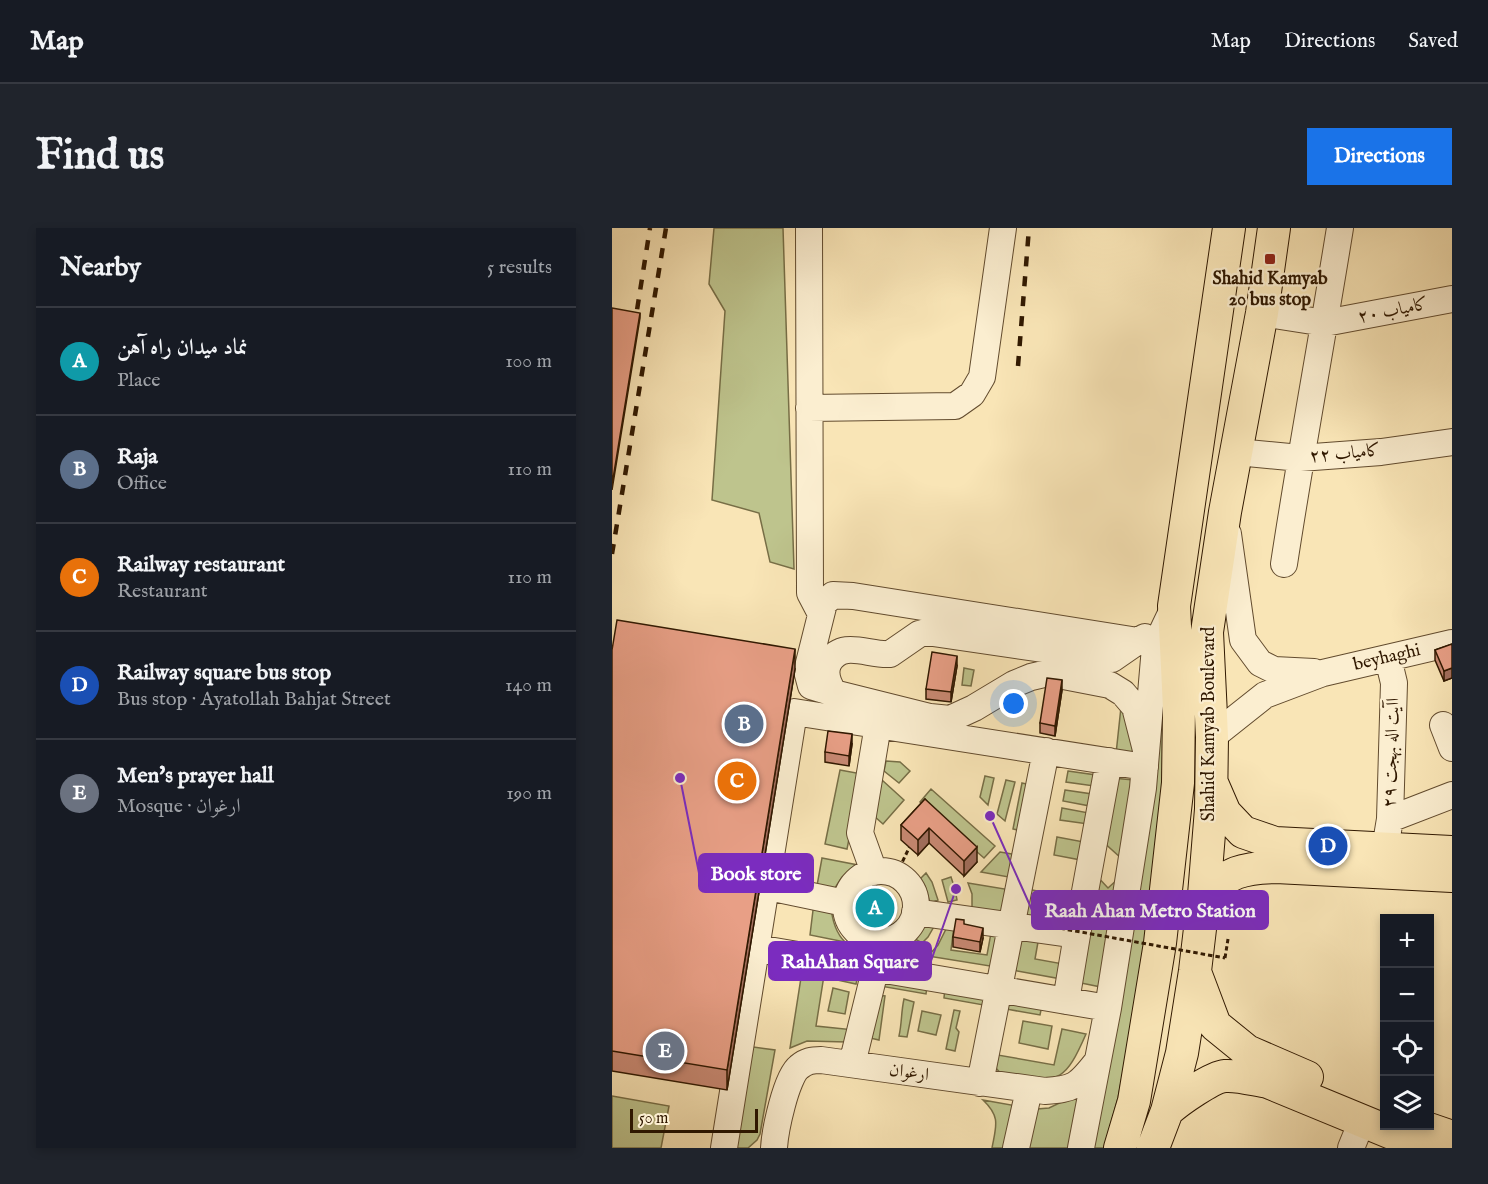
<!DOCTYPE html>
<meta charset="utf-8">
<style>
:root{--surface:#171b24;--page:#20242c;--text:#f1f3f6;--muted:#9ea1a6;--line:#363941;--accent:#1a73e8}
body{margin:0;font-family:"IM FELL English",Amiri,serif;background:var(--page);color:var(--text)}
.controls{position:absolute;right:18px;bottom:18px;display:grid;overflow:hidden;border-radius:0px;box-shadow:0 3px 9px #0003}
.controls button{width:54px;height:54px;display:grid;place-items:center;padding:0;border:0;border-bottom:2px solid var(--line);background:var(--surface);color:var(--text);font:30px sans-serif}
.scale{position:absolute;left:18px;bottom:15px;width:128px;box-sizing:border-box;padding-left:6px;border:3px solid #301800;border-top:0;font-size:16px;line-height:21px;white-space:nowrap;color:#301800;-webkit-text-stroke:4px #fbeed0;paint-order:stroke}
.you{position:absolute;left:402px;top:476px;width:21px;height:21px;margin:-15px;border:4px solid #fff;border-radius:50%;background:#1a73e8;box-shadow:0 0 0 9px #1a73e833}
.badge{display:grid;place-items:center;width:39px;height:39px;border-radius:50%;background:var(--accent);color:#fff;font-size:20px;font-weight:700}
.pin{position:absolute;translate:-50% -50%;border:3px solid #fff;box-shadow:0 2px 6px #0006}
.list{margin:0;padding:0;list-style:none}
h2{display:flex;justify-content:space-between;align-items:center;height:78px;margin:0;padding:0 24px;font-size:26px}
h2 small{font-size:20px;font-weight:400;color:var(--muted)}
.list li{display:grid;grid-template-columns:39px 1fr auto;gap:18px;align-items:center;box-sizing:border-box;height:108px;padding:0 24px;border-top:2px solid var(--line)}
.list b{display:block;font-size:22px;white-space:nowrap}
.list p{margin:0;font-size:20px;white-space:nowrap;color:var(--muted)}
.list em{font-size:20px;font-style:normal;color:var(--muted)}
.icon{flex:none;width:33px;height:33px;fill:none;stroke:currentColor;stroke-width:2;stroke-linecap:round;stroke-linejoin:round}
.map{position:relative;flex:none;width:840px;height:920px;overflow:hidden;border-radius:0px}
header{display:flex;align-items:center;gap:36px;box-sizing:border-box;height:84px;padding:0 30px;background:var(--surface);border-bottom:2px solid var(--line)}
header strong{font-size:28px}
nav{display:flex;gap:33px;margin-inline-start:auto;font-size:21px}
.intro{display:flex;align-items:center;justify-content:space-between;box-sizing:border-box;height:144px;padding:0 36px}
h1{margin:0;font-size:42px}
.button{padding:15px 27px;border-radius:0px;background:var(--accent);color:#fff;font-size:21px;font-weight:700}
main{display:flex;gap:36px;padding:0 36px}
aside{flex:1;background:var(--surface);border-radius:0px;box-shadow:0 3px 9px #0003}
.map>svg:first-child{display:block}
.green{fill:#bec48d;stroke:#776e46;stroke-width:1.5}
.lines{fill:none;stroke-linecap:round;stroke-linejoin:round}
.minor-casing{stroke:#624b2e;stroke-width:28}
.major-casing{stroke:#301800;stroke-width:34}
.path{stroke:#301800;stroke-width:3;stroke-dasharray:4.5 3;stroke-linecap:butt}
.minor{stroke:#fbeed0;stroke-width:26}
.major{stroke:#f9e5b6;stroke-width:32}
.rail{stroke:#301800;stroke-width:4.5;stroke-dasharray:10 10;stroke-linecap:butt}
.path-bridge{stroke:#301800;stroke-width:3;stroke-dasharray:4.5 3;stroke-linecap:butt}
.wall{fill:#c88973;stroke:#301800;stroke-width:1.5}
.shaded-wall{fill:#a26f5e;stroke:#301800;stroke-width:1.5}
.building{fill:#e89f86;stroke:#301800;stroke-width:1.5}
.poi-dot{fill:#8f2418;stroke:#fbeed0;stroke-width:2}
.labels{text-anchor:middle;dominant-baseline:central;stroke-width:4.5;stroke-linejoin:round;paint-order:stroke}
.poi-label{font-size:18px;font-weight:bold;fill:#301800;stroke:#fbeed0}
.street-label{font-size:18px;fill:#301800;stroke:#fbeed0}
.leader{fill:none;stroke:#7b2cbf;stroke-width:2}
.callout-dot{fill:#7b2cbf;stroke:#fbeed0;stroke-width:2}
.callout{fill:#7b2cbf;stroke:#7b2cbf;stroke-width:2}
.callout-label{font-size:20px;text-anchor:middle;font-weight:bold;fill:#fff}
</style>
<header>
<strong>Map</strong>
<nav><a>Map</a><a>Directions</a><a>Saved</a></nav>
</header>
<div class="intro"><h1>Find us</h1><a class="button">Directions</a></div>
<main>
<aside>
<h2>Nearby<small>5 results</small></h2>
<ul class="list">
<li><span class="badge" style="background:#0f9aa8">A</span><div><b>نماد میدان راه آهن</b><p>Place</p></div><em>100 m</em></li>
<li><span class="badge" style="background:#5c6f8a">B</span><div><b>Raja</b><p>Office</p></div><em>110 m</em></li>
<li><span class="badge" style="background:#e8710a">C</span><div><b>Railway restaurant</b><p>Restaurant</p></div><em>110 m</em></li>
<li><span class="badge" style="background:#1a4fb4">D</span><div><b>Railway square bus stop</b><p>Bus stop · Ayatollah Bahjat Street</p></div><em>140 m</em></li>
<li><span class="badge" style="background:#6b7280">E</span><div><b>Men's prayer hall</b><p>Mosque · ارغوان</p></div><em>190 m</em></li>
</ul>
</aside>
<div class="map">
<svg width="840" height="920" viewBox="0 0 840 920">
<rect width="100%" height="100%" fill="#f9e5b6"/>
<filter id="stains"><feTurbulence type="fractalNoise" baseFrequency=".00333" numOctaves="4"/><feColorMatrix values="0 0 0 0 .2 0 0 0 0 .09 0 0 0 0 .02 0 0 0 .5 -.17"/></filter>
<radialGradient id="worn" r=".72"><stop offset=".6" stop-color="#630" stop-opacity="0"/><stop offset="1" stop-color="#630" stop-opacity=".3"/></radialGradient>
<path class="green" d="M102,0H171L182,341L158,334L147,285L100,272L113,83L97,56Z
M549,429L555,495L549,594L523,783L506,870L492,920H479Z
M352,440L362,442L359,458L350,457Z
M509,479L520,507L522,528L504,526Z
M274,533L288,534L298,543L287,555L272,543Z
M228,542L250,546L235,621L213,616Z
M456,543L484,547L482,558L454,554Z
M373,548L382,550L376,577L368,569Z
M500,550L522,552L509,630L489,612Z
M270,552L292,572L271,596L262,588Z
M394,552L403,554L393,593L385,586Z
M410,555L419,557L410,603L401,601Z
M319,561L383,618L372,630L308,574Z
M453,562L480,566L478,578L451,573Z
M450,580L477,585L476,596L448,592Z
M445,609L472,614L469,632L442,627Z
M388,624L406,627L402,650L369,644Z
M210,630L246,637L230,649L223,660L204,663Z
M314,645L320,654L326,672L318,675L313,658L308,651Z
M483,646L496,660L507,650L489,759L464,754Z
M339,649L343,661L345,672L336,674L330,652Z
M356,655L399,662L395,689L360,683V666Z
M415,661L467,671L465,683L431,677L428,695L409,692Z
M202,674L219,678C220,692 223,704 233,714L198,707Z
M306,691L324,695L316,709L310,715L296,707Z
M336,697L342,698L339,722L375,727L379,705L391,707L384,739L316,728L326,717Z
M406,710L426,714L423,731L457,737L455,752L400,742Z
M191,737L213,741L204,798L243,802L235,814L195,813L178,820Z
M218,741L246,747L244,756L216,750Z
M270,750L315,758L314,766L268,758Z
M221,760L237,764L233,786L216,783Z
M333,760L379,768L377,778L332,770Z
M266,767L273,768L267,812L258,810Z
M292,771L302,774L295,809L287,808C290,795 289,784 292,771Z
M396,771L430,777L428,787L394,781Z
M342,782L348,783L344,800L347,804L343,823L334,821Z
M310,783L329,787L324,807L306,803Z
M411,793L440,798L436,821L407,815Z
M450,801L474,806C451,859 446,852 392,849L383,839L386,827L442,837Z
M134,818L163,822L148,906L145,912L136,920H121Z
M0,868L57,878L49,920H0Z
M460,869L466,872L457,920H413L425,881L437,880Z
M371,872L405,878L399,920H380C384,898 389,889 371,872Z"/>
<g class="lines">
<g class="minor-casing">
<path id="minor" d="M197,0L198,365L209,386
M650,85L713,95L840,71
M197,180L343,178L360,166L370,149L391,0
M625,224L688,230L769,224L840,214
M616,306L631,412L648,435L662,442L702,444
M672,336C689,224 710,112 728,0
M526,413L500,431L314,404L307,406L278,426C257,428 231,411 217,434C211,445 216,456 222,465L318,489L338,491L362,480L402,456L419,449L436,445L498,457L511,465L523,479L534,522
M222,465L199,458L195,443L212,375L221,367L241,368L526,413L533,409
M831,497L840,520
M600,509L653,467L711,445L840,415
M778,591L840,567
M773,621L778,591L782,455L776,430
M234 678a35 35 0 1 1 70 0a35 35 0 1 1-70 0Z
M262,644L248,605L266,497
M147,657L233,675
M303,684L465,707
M144,720L496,780
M454,773L465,707L497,533
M240,836L267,726
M368,855L434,523
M112,920L182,484L533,539
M162,920C163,903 174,849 187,839C194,833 200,832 209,832L433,863C462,861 466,858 484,835
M404,920L417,862
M469,920L496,780L531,560L543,419L562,379
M739,920L750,893"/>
</g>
<g class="major-casing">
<path id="major" d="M600,555L613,585L631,604L663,615L840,624
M592,667C618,644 629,640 664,639L840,648
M583,744L603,797L635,823L695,849
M555,883C566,873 600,849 613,848C626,847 643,852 656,854L816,920
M808,898L840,909
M508,920L522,873L548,715L566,555L567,480L562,378L617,0
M541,920L555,883L570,825L583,743L592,667L599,581L600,509L595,404L613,284L650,85L662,0"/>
</g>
<path class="path" d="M284,647L299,616
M613,730L616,711"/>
<use href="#minor" class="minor"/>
<use href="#major" class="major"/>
<path class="rail" d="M22,101L38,0
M406,138L417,0
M0,326L54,0"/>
<path class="path-bridge" d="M441,699L613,730"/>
</g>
<path class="wall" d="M840,416V450L832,453L823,432V422Z
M0,422L183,441L115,862L0,843Z
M345,438L339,474L314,471V461Z
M450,462L443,508L428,505V495Z
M240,516L237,538L213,534V524Z
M313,571L365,634L352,648L317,615L306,627L289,612V597Z
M352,696L371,710L368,724L341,719V709Z"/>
<path class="shaded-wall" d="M28,85V90L0,262V257Z
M183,421V441L115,862V842Z
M345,428V438L339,474V464Z
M840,440V450L832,453V443Z
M450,452V462L443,508V498Z
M240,506V516L237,538V528Z
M317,600V615L306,627V612Z
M365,619V634L352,648V633Z
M371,700V710L368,724V714Z"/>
<path class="building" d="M0,80L28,85L0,257Z
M5,392L183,421L115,842L0,823V422Z
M840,416V440L832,443L823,422Z
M320,424L345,428L339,464L314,461Z
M435,450L450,452L443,498L428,495Z
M216,503L240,506L237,528L213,524Z
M313,571L365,619L352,633L317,600L306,612L289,597Z
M344,691L352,692V696L371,700L368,714L341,709Z"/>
<rect class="poi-dot" x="652" y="25" width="12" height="12" rx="3"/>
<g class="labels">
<g class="poi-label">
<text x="658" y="51">Shahid Kamyab<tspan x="658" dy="21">20 bus stop</tspan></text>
</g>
<g class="street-label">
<text transform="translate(781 83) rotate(-11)">کامیاب ۲۰</text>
<text transform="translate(733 226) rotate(-5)">کامیاب ۲۲</text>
<text transform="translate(775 430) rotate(-13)">beyhaghi</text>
<text transform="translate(597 496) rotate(-90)">Shahid Kamyab Boulevard</text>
<text transform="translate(780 525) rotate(-88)">اآیت اله بهجت ۲۹</text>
<text transform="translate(297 845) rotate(8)">ارغوان</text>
</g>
</g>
<path class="leader" d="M68 550L87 645M378 588L420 682M344 661L319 733"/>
<g class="callout-dot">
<circle cx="68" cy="550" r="6"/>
<circle cx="378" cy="588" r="6"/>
<circle cx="344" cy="661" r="6"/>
</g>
<g class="callout">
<rect x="87" y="626" width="114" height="38" rx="6"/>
<rect x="420" y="663" width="236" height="38" rx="6"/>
<rect x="157" y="714" width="162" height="38" rx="6"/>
</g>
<g class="callout-label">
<text x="144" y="652">Book store</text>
<text x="538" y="689">Raah Ahan Metro Station</text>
<text x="238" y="740">RahAhan Square</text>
</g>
<rect width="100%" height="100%" filter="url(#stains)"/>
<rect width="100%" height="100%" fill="url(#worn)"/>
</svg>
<div class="controls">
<button>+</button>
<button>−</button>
<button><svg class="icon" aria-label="locate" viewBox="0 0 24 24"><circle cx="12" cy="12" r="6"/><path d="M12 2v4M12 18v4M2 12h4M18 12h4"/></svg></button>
<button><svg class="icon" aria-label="layers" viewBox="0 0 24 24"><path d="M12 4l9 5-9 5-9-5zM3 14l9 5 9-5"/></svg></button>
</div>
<div class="scale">50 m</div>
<div class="you"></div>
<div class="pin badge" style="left:263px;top:680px;background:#0f9aa8">A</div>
<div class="pin badge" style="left:132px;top:496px;background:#5c6f8a">B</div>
<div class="pin badge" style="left:125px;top:553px;background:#e8710a">C</div>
<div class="pin badge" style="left:716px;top:618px;background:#1a4fb4">D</div>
<div class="pin badge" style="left:53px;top:823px;background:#6b7280">E</div>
</div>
</main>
